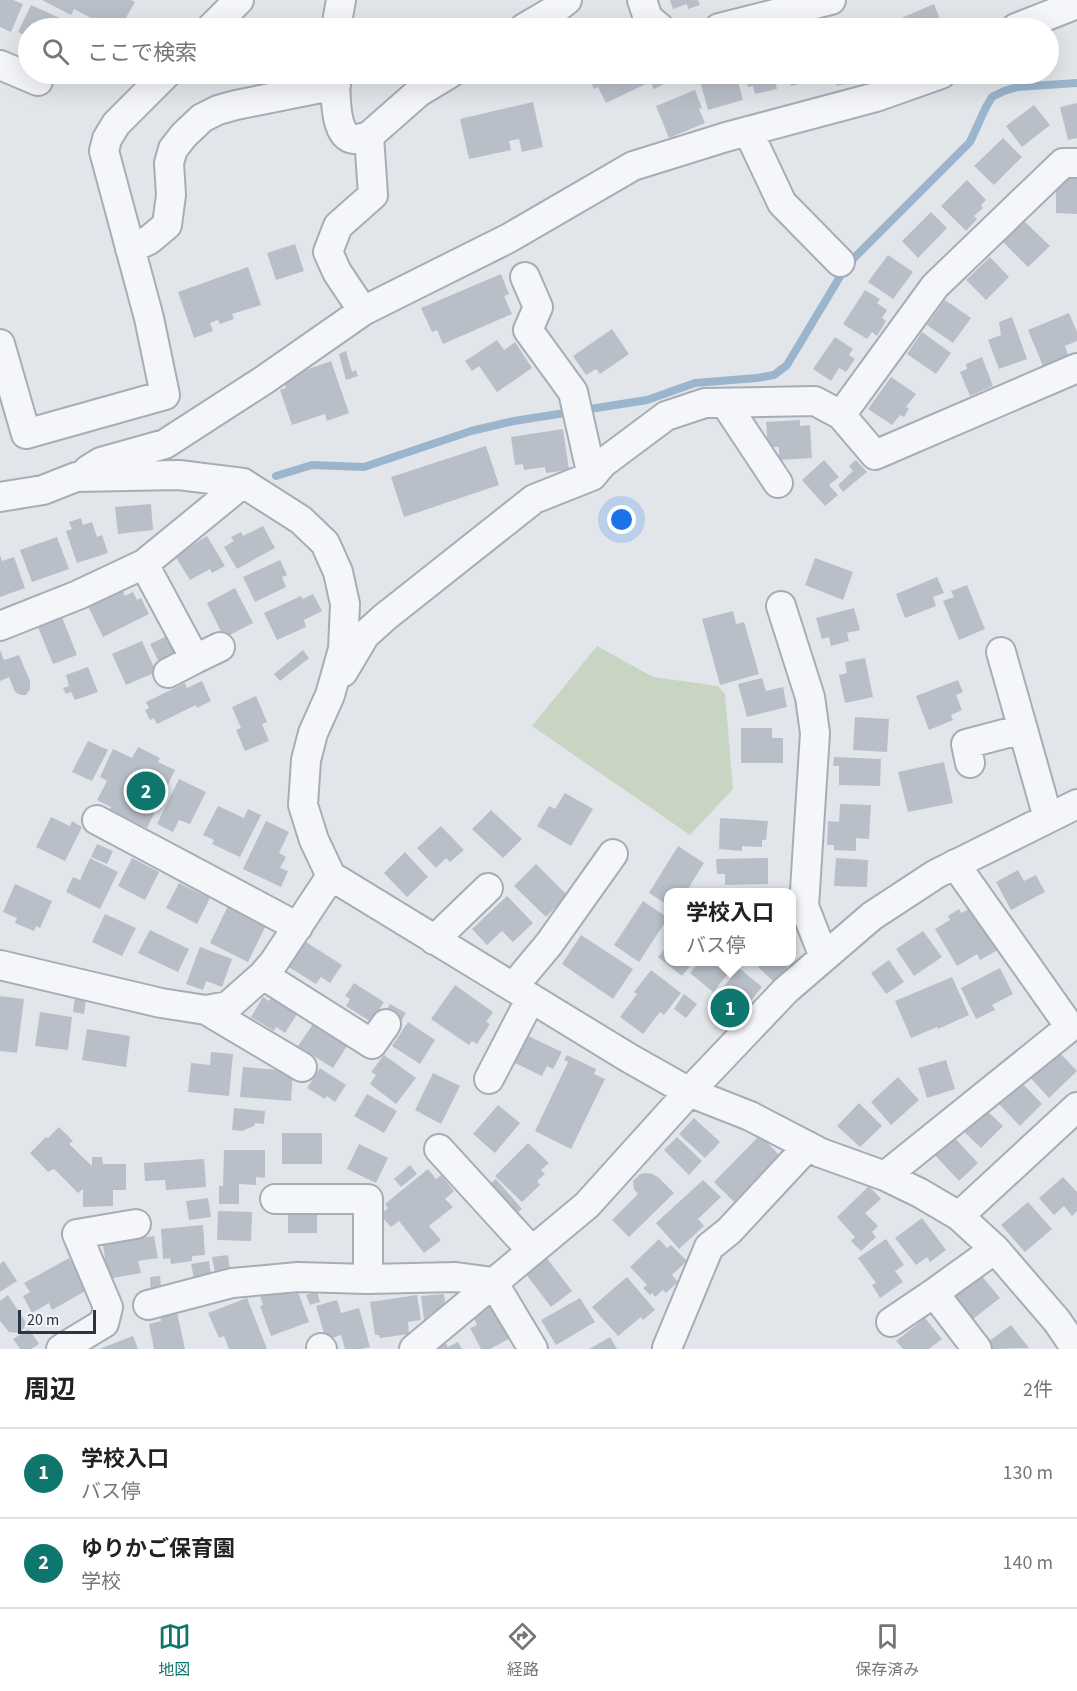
<!DOCTYPE html>
<html lang="ja">
<meta charset="utf-8">
<style>
:root{--surface:#fff;--page:#f6f6f6;--text:#222;--muted:#767676;--line:#e0e0e0;--accent:#0f766e}
body{margin:0;font-family:"Source Sans 3","Noto Sans JP",sans-serif;background:var(--page);color:var(--text)}
.scale{position:absolute;left:18px;bottom:15px;width:78px;box-sizing:border-box;padding-left:6px;border:3px solid #293444;border-top:0;font-size:16px;line-height:21px;white-space:nowrap;color:#293444;-webkit-text-stroke:4px #f2f5f8;paint-order:stroke}
.you{position:absolute;left:622px;top:520px;width:21px;height:21px;margin:-15px;border:4px solid #fff;border-radius:50%;background:#1a73e8;box-shadow:0 0 0 9px #1a73e833}
.badge{display:grid;place-items:center;width:39px;height:39px;border-radius:50%;background:var(--accent);color:#fff;font-size:20px;font-weight:700}
.pin{position:absolute;translate:-50% -50%;border:3px solid #fff;box-shadow:0 2px 6px #0006}
.popup{position:absolute;left:664px;top:888px;width:132px;height:78px;box-sizing:border-box;display:grid;place-content:center;border-radius:12px;background:var(--surface);filter:drop-shadow(0 2px 4px #0005);font-size:20px;white-space:nowrap;color:var(--muted)}
.popup b{font-size:22px;color:var(--text)}
.popup::after{content:'';position:absolute;left:50%;top:100%;margin-left:-12px;border:12px solid transparent;border-top-color:var(--surface)}
.list{margin:0;padding:0;list-style:none}
h2{display:flex;justify-content:space-between;align-items:center;height:78px;margin:0;padding:0 24px;font-size:26px}
h2 small{font-size:20px;font-weight:400;color:var(--muted)}
.list li{display:grid;grid-template-columns:39px 1fr auto;gap:18px;align-items:center;box-sizing:border-box;height:90px;padding:0 24px;border-top:2px solid var(--line)}
.list b{display:block;font-size:22px;white-space:nowrap}
.list p{margin:0;font-size:20px;white-space:nowrap;color:var(--muted)}
.list em{font-size:20px;font-style:normal;color:var(--muted)}
.icon{flex:none;width:33px;height:33px;fill:none;stroke:currentColor;stroke-width:2;stroke-linecap:round;stroke-linejoin:round}
.map{position:relative;flex:none;width:1077px;height:1349px;overflow:hidden}
.search{position:absolute;background:var(--surface);box-shadow:0 6px 24px #0002;left:18px;right:18px;top:18px;height:66px;display:flex;align-items:center;gap:15px;box-sizing:border-box;padding:0 21px;border-radius:33px;color:var(--muted);font-size:22px}
.sheet{height:258px;background:var(--surface)}
nav{display:flex;justify-content:space-around;align-items:center;box-sizing:border-box;height:84px;border-top:2px solid var(--line);background:var(--surface);font-size:16px;color:var(--muted)}
nav a{display:grid;justify-items:center;gap:3px}
nav .on{color:var(--accent)}
.map>svg:first-child{display:block}
.green{fill:#c8d5c2}
.lines{fill:none;stroke-linecap:round;stroke-linejoin:round}
.stream{stroke:#9bb5cd;stroke-width:8}
.building{fill:#b9bfc9}
.minor-casing{stroke:#a7adb6;stroke-width:32}
.minor{stroke:#f5f6f9;stroke-width:28}
</style>
<div class="map">
<svg width="1077" height="1349" viewBox="0 0 1077 1349">
<rect width="100%" height="100%" fill="#e2e6eb"/>
<path class="green" d="M597,646L653,677L718,686L725,694L733,789L690,835L532,726Z"/>
<g class="lines">
<path class="stream" d="M276,476L312,465L364,467L471,431L514,421L647,400L695,383L757,378L774,375L787,365L847,265L970,142L986,107L992,97L1004,91L1017,87L1077,83"/>
</g>
<path class="building" d="M0,0H13L23,4L11,32L0,27Z
M42,0H131L135,2L120,28H110L74,9L71,15Z
M670,0H698L700,5L688,9L687,4L673,9Z
M934,4L942,24L937,26L938,28H886L885,25Z
M31,5L64,20L61,28H28V37L18,32Z
M590,74H670L673,80L654,89L650,82L606,103L598,87L594,89L589,78L592,77Z
M698,74H736L743,100L708,110Z
M745,74H779L780,80H775L777,89L755,94L753,86L748,87Z
M791,74H825L826,77L791,86L789,77H792Z
M834,74H856L858,81L837,86Z
M695,90L702,108L699,109L705,123L669,138L656,106Z
M533,102L543,147L522,152L519,139L509,141L511,150L469,159L460,119Z
M1077,103V138L1068,140L1060,107Z
M1034,105L1050,125L1022,147L1006,126Z
M1003,138L1022,157L994,185L974,166Z
M1074,176H1077V214L1056,213V189Z
M967,180L986,200L981,205L983,208L974,216L977,219L966,231L941,206Z
M931,212L947,228L918,258L902,241Z
M1023,220L1050,246L1028,267L1002,241Z
M295,244L304,271L276,280L267,253Z
M888,255L913,272L893,299L868,282Z
M990,257L1009,277L986,300L966,280Z
M248,267L261,305L232,314L234,319L220,324L218,320L210,323L213,331L194,338L178,292Z
M501,274L509,294L504,296L512,314L443,344L437,330L432,332L421,308Z
M865,290L880,299L877,303L887,310L882,318L886,321L877,336L872,332L867,339L843,324Z
M945,300L971,318L953,343L927,325Z
M1069,313L1077,332V341L1065,346L1068,355L1043,366L1028,330Z
M1012,317L1027,359L999,369L988,340L1001,335L999,322Z
M612,329L629,354L600,374L596,369L586,375L573,356Z
M922,332L951,353L936,374L907,354Z
M835,337L853,349L849,355L855,359L846,372L839,368L831,381L813,369Z
M497,340L504,350L515,342L532,368L497,392L479,366L472,371L465,361Z
M346,351L352,372L356,370L358,376L346,380L339,354Z
M982,357L993,386L970,396L960,372L967,369L966,364Z
M331,361L349,413L327,421L325,414L292,425L280,390L286,388L283,378Z
M891,377L916,394L906,407L909,409L904,417L900,415L892,425L868,409Z
M800,420V426L810,425L812,458L779,460V447H768L766,422Z
M563,429L569,470L546,473L545,467L524,470L523,464L515,465L511,437Z
M486,446L499,485L404,517L391,477Z
M824,460L839,477L829,485L838,495L825,506L802,480Z
M856,460L867,472L843,492L838,485L853,471L849,466Z
M151,504L153,530L118,534L115,507Z
M81,518L83,525L92,522L97,537L102,535L108,553L77,563L66,531L72,529L69,522Z
M263,526L275,548L237,569L224,547L234,541L231,537L241,532L243,536Z
M207,536L225,566L212,573L210,569L190,580L175,556Z
M57,537L69,569L32,582L20,550Z
M0,555L2,561L14,557L25,588L0,597Z
M815,558L853,572L843,600L805,585Z
M280,560L287,575L282,577L286,587L255,602L243,577Z
M937,577L944,593L933,597L936,606L905,618L896,594Z
M967,585L985,629L959,640L943,601L954,597L951,591Z
M235,588L253,623L224,638L207,603Z
M122,589L125,596L133,592L137,600L141,598L149,614L103,637L88,606Z
M313,594L322,611L304,620L306,627L277,640L264,613L301,596L303,599Z
M854,608L860,630L847,633L849,641L831,646L829,637L822,639L816,618Z
M733,611L736,624L744,622L759,674L720,685L702,619Z
M62,617L77,655L53,664L38,627Z
M167,636L176,653L159,662L150,644Z
M142,641L156,672L126,685L112,654Z
M0,650L4,660L19,655L30,681V689L26,695H21L15,692L9,677L0,681Z
M303,650L309,658L280,681L274,674Z
M865,658L873,697L845,703L839,675L847,673L845,662Z
M88,667L98,692L75,700L71,692L66,694L63,688L69,686L66,675Z
M762,678L766,691L783,687L787,707L747,717L738,684Z
M958,680L963,692L956,695L962,710L951,715L953,720L929,730L916,696Z
M202,681L211,701L197,708L196,705L157,724L154,718L150,720L145,710L149,708L146,702L185,683L187,688Z
M256,696L267,722L262,724L269,741L245,751L236,730L241,728L232,707Z
M855,717L889,719L887,752L853,750Z
M741,728H772V738H783V763H741Z
M88,741L108,750L92,781L72,772Z
M138,747L160,758L158,762L175,770L147,828L109,810L111,807L97,800L107,781L100,777L113,749L132,758Z
M834,757L881,759L880,786L839,785V766H833Z
M944,762L953,803L908,812L898,772Z
M179,779L206,792L190,824L179,820L173,832L157,824Z
M565,793L593,809L571,846L537,826L549,806L555,809Z
M840,804L871,805L869,839L856,838V851L834,850V845H827L828,821L839,822Z
M218,806L244,818L248,809L261,815L240,857L212,844L214,840L203,835Z
M491,810L522,839L503,858L472,829Z
M51,817L70,826L72,821L82,827L65,861L36,847Z
M720,818L768,821L766,840H762V847L742,846V851L719,849Z
M266,821L289,832L279,853L286,857L280,868L288,871L281,887L243,869Z
M441,826L464,850L450,862L446,858L436,868L417,848Z
M97,844L113,851L107,864L91,857Z
M678,846L704,863L686,892H668V905L649,893Z
M405,852L428,877L407,897L384,873Z
M90,858L118,872L100,909L66,892L73,877L80,880Z
M132,858L159,872L145,900L118,886Z
M768,858V884L725,885V874H717L716,859Z
M836,858L868,860L867,887L834,886Z
M536,864L567,895L546,917L514,886Z
M1018,870L1024,881L1036,875L1045,892L1011,910L996,882Z
M179,883L210,898L197,924L166,908Z
M15,884L52,901L40,928L36,926L34,931L15,923L17,918L3,912Z
M507,896L533,923L513,942L502,931L487,945L472,929Z
M643,901L668,918L639,962L614,945Z
M228,906L266,925L248,962L210,943Z
M973,907L998,950L980,960L977,954L957,966L935,929L950,920L948,916L959,909L961,913Z
M105,914L136,928L122,956L92,942Z
M150,930L189,949L178,972L138,953Z
M923,931L942,957L914,976L896,949Z
M581,935L633,969L613,999L562,964Z
M303,940L342,965L330,983L321,977L316,984L287,966Z
M668,945V962H693L682,976L658,957Z
M200,947L232,959L222,987L206,981L203,990L186,984Z
M889,960L904,982L886,994L871,973Z
M699,962H723L732,969L713,992L690,973Z
M764,962H783L788,967L773,981L758,967Z
M739,968L762,987L744,1009L721,990Z
M1000,968L1013,994L992,1005L995,1010L976,1019L961,988Z
M651,970L681,993L664,1015L660,1012L643,1034L620,1017L637,994L634,992Z
M952,977L969,1015L938,1029L937,1027L911,1038L895,1001Z
M354,983L384,1002L371,1022L346,1006L350,999L345,996Z
M455,985L493,1012L486,1022L490,1024L477,1044L472,1041L469,1045L431,1019Z
M76,990L87,992L84,1014L73,1012Z
M684,994L697,1004L686,1018L674,1009Z
M273,995L299,1011L285,1033L276,1027L274,1031L251,1017L263,997L269,1001Z
M0,996L24,999L17,1053L0,1051Z
M390,1004L406,1013L399,1025L383,1016Z
M40,1012L72,1017L68,1050L35,1046Z
M408,1022L435,1040L420,1064L392,1046Z
M313,1024L323,1030L325,1027L349,1043L333,1068L298,1046Z
M87,1029L130,1036L126,1067L82,1060Z
M526,1035L562,1052L553,1069L547,1066L542,1076L513,1062Z
M1055,1048L1077,1071L1049,1098L1027,1074Z
M211,1052L233,1054L229,1096L188,1092L191,1063L210,1065Z
M384,1055L416,1078L396,1104L370,1084L376,1075L371,1072Z
M567,1055L596,1069L594,1074L605,1079L571,1149L535,1131L568,1062L564,1060Z
M946,1060L955,1089L927,1098L918,1068Z
M243,1067L293,1071L291,1101L240,1097Z
M320,1068L346,1085L335,1102L327,1096L325,1099L307,1088Z
M433,1073L460,1086L441,1124L415,1110Z
M898,1077L919,1100L891,1125L871,1102Z
M1021,1082L1042,1104L1020,1126L998,1103Z
M367,1094L397,1111L384,1133L354,1116Z
M859,1103L882,1126L860,1147L837,1126Z
M498,1105L520,1123L495,1153L473,1134Z
M982,1106L1003,1126L981,1148L960,1128Z
M234,1108L265,1111L264,1124L255,1123L254,1126L242,1131L232,1130Z
M694,1118L720,1142L705,1158L679,1134Z
M59,1127L73,1141L69,1144L92,1166V1157H102L103,1164H126V1190H113V1206L83,1207V1189L78,1193L54,1169L48,1172L30,1153L46,1137L48,1138Z
M282,1133H322V1164H282Z
M760,1135L780,1156L734,1202L714,1182Z
M952,1135L978,1163L959,1181L932,1152Z
M677,1137L702,1161L689,1175L664,1150Z
M528,1143L549,1163L541,1170L545,1174L537,1181L540,1185L522,1202L495,1176Z
M359,1144L388,1158L376,1183L347,1169Z
M224,1150H265V1178L256,1177V1185L239,1184V1204H219V1186H223Z
M204,1159L206,1187L166,1190L165,1180L145,1181L144,1163Z
M410,1165L417,1174L401,1187L394,1179Z
M428,1169L436,1179L441,1175L454,1191L445,1199L453,1207L429,1226L441,1240L424,1253L399,1221L391,1227L380,1215L388,1208L385,1204Z
M644,1173L653,1174L656,1177L657,1176L674,1193L629,1237L612,1220L638,1194L634,1189L633,1181L639,1175Z
M1063,1177L1077,1192V1211L1072,1216L1064,1206L1054,1215L1039,1198Z
M496,1179L522,1209L514,1216L487,1186Z
M703,1180L721,1197L698,1219L704,1226L679,1249L656,1223Z
M869,1186L881,1199L865,1213L878,1226L872,1232L876,1237L861,1251L851,1241L855,1237L837,1217Z
M208,1198L211,1217L189,1220L186,1201Z
M1028,1202L1052,1229L1025,1252L1001,1225Z
M218,1211L252,1212L251,1241L217,1240Z
M288,1215H317V1233H288Z
M922,1218L946,1250L930,1262L927,1257L916,1265L895,1238Z
M203,1225L205,1255L192,1256V1261L171,1264L170,1258L163,1259L161,1229Z
M154,1236L158,1258L138,1261L141,1273L108,1279L102,1238L119,1241Z
M659,1239L667,1248L671,1245L687,1261L672,1275L678,1282L666,1293L663,1290L655,1297L652,1293L650,1295L643,1288L647,1285L630,1267Z
M886,1239L904,1265L895,1271L903,1282L880,1298L872,1285L876,1283L858,1258Z
M228,1255L230,1271L215,1273L212,1257Z
M546,1257L572,1291L551,1307L525,1273Z
M69,1258L87,1290L52,1310L49,1303L32,1313L23,1296L30,1292L24,1283Z
M4,1261L17,1281L0,1292V1264Z
M209,1261L212,1280L195,1283L191,1264Z
M980,1274L1000,1298L973,1319L953,1296Z
M160,1276L162,1295L151,1296L150,1277Z
M627,1277L655,1310L643,1320L641,1317L618,1336L592,1307Z
M291,1290L293,1294L298,1292L309,1322L271,1336L260,1306L263,1305L259,1292Z
M317,1291L320,1302L310,1305L306,1295Z
M444,1294L445,1303L424,1320L421,1296Z
M8,1295L25,1321V1327L19,1333L9,1332L0,1321V1301Z
M417,1295L421,1320L408,1322L409,1334L380,1338L379,1335H375L370,1302Z
M247,1298L267,1349H229L224,1336L219,1338L208,1313Z
M580,1298L595,1322L556,1345L541,1320Z
M337,1300L341,1313L359,1308L370,1347L361,1349H345L341,1335L326,1340L316,1306Z
M498,1303L516,1335L490,1349H481L470,1328L477,1325L473,1316Z
M177,1312L185,1349H154L149,1324L161,1321L160,1316Z
M925,1318L942,1339L929,1349H903L896,1341Z
M1011,1325L1029,1348L993,1349L988,1342Z
M29,1329L39,1344L31,1349H20L13,1339Z
M133,1336L138,1349H99Z
M610,1337L617,1349H589Z
M445,1342L448,1347L458,1342L462,1349H431Z"/>
<g class="lines">
<g class="minor-casing">
<path id="minor" d="M642,0L648,18L660,28
M211,28L239,0
M336,28L341,0
M524,28L553,11L567,0
M719,28L831,0
M1016,28L1077,4
M0,65L38,81
M335,74C336,90 333,137 354,139C358,140 365,137 369,136
M748,131L782,203L840,262
M130,249L149,240L167,225L171,195L169,163L173,149L184,135L202,118L218,110L236,105L336,85
M525,277L538,307L528,330L573,392L592,476
M363,311L337,272L328,252L338,226L373,195L369,136L419,92L449,74
M0,344L26,434L165,395L149,318L104,151L107,139L116,124L166,74
M725,403L778,483
M841,415L935,286L1063,163H1077
M88,470L101,462L165,444L264,380L363,311L509,238L633,166L726,137L876,97L941,74
M0,497L43,490L76,477L179,475L243,483L301,520L325,543L338,572L345,604L343,649L330,695L313,733L306,760L303,805L314,840L331,876L629,1058L689,1092L750,1116L821,1153L885,1176L920,1193L959,1216L995,1249L1057,1321L1076,1349
M144,564L195,659L220,647
M781,606L810,697L815,733L804,906L824,957
M0,626L78,595L144,564L243,483
M1001,652L1048,818
M343,672L365,635L385,617L534,499L592,476L603,463L666,416L705,403L815,401L841,415L875,455L1077,368
M168,673L195,659
M970,763L966,744L1023,729
M97,820L298,927
M434,940L488,888
M0,965L161,1003L206,1010L228,1006L263,975L274,962L331,876
M263,975L372,1044L386,1024
M513,987L549,944L613,854
M206,1010L302,1067
M489,1079L531,998
M439,1149L532,1251
M885,1176L1070,1027L955,864
M275,1199H368V1279
M959,1216L1077,1107
M493,1282L533,1349
M148,1305L232,1283L298,1277L368,1279L456,1277L493,1282
M891,1322L934,1293
M321,1348L322,1349
M667,1348L709,1247L729,1231L808,1146
M61,1349L104,1323L108,1307L77,1234L136,1224
M414,1349L587,1205L689,1092L786,990L872,916L936,874L1077,804
M977,1349L934,1293L995,1249"/>
</g>
<use href="#minor" class="minor"/>
</g>
</svg>
<div class="scale">20 m</div>
<div class="you"></div>
<div class="pin badge" style="left:730px;top:1008px">1</div>
<div class="popup"><b>学校入口</b>バス停</div>
<div class="pin badge" style="left:146px;top:791px">2</div>
<div class="search"><svg class="icon" aria-label="search" viewBox="0 0 24 24"><circle cx="10" cy="10" r="6"/><path d="M15 15l6 6"/></svg>ここで検索</div>
</div>
<section class="sheet">
<h2>周辺<small>2件</small></h2>
<ul class="list">
<li><span class="badge">1</span><div><b>学校入口</b><p>バス停</p></div><em>130 m</em></li>
<li><span class="badge">2</span><div><b>ゆりかご保育園</b><p>学校</p></div><em>140 m</em></li>
</ul>
</section>
<nav>
<a class="on"><svg class="icon" aria-label="map" viewBox="0 0 24 24"><path d="M3 6l6-2 6 2 6-2v14l-6 2-6-2-6 2zM9 4v14M15 6v14"/></svg>地図</a>
<a><svg class="icon" aria-label="directions" viewBox="0 0 24 24"><path d="M12 3l9 9-9 9-9-9zM9 14v-3h6M13 9l2 2-2 2"/></svg>経路</a>
<a><svg class="icon" aria-label="saved" viewBox="0 0 24 24"><path d="M7 4h10v16l-5-4-5 4z"/></svg>保存済み</a>
</nav>
